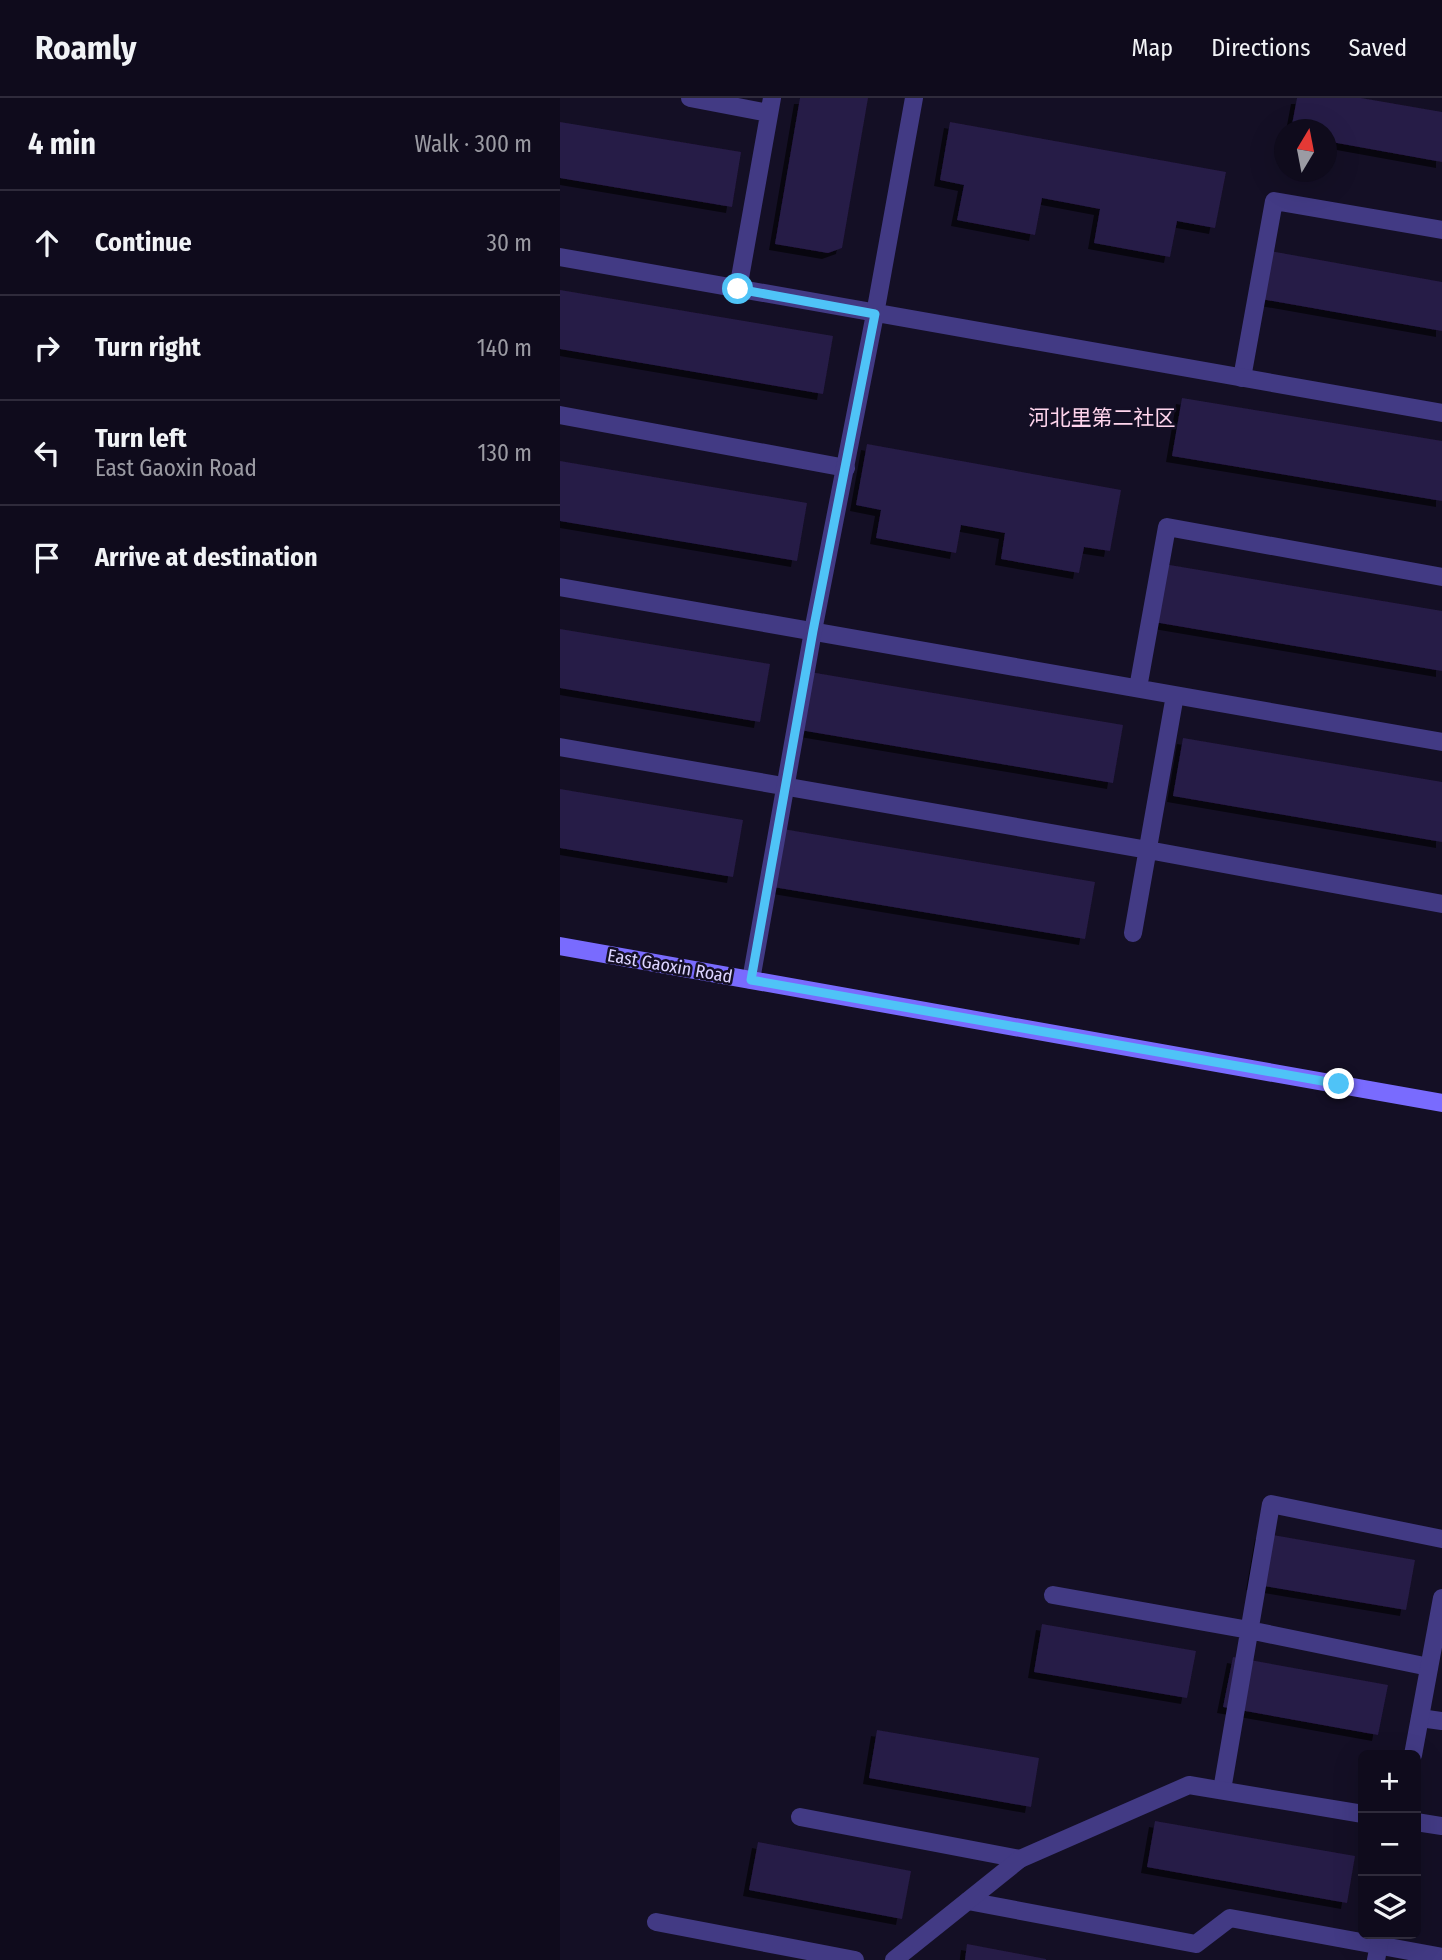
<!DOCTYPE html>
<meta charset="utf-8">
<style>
:root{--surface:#0f0b1c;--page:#181425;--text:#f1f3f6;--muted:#9b9ba3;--line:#2f2b3b}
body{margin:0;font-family:"Fira Sans Condensed","Noto Sans SC",sans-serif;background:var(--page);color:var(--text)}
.controls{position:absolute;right:21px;bottom:21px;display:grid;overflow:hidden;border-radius:10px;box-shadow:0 7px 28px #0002}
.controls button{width:63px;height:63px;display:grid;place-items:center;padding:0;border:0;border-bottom:2px solid var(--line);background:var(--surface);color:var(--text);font:35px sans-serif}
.compass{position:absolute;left:714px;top:21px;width:63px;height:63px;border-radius:50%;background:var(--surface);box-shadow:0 7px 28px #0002;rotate:10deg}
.stop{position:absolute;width:21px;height:21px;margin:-16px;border:5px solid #4fc3f7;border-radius:50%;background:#fff}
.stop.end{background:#4fc3f7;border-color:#fff;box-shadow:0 2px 7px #0008}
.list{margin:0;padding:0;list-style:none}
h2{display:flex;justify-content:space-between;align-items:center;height:91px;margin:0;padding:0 28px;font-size:30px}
h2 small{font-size:23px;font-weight:400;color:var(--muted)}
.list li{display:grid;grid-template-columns:46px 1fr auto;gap:21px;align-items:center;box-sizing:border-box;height:105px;padding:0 28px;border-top:2px solid var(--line)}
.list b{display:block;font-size:26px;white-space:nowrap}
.list p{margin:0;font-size:23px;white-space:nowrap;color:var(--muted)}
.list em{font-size:23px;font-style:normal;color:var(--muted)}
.icon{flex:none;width:38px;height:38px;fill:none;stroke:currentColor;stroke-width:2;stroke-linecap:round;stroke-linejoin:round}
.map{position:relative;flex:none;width:882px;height:1862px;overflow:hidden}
header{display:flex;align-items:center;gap:42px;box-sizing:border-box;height:98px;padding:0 35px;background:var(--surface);border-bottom:2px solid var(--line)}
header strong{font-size:33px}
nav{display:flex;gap:38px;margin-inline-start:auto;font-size:24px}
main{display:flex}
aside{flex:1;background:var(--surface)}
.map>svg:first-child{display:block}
.building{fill:#271b46;filter:url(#shadow)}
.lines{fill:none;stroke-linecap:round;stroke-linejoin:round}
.lane{stroke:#423a84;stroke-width:18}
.street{stroke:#423a84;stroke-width:18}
.secondary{stroke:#796bfe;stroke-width:18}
.route{stroke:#4fc3f7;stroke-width:9}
.labels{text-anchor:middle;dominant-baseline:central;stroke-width:5;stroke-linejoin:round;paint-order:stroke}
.street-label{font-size:18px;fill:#dbd3ff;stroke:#140f25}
.quarter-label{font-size:21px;fill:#ffd5ed;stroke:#140f25}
</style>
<header>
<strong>Roamly</strong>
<nav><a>Map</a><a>Directions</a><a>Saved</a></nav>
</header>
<main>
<aside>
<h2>4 min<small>Walk · 300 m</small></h2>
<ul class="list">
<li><svg class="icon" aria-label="ahead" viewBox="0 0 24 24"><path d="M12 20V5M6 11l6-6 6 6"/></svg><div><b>Continue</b></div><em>30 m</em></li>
<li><svg class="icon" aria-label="right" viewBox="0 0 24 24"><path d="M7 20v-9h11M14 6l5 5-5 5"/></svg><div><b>Turn right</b></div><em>140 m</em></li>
<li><svg class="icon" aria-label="left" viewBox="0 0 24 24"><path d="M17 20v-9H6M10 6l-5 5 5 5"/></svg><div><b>Turn left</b><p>East Gaoxin Road</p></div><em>130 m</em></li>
<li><svg class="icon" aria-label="arrive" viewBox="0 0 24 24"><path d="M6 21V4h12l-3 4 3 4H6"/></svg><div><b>Arrive at destination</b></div></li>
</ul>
</aside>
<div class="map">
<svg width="882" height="1862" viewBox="0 0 882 1862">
<defs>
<filter id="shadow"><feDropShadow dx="-6" dy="6" stdDeviation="0" flood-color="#0009"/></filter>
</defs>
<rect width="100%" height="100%" fill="#140f25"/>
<path class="building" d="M240,0H308L282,150L268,155L215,146Z
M737,0H801L882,14V64L766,43V32H731Z
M0,24L181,54L172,109L0,80Z
M390,24L666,74L655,130L617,123L610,159L534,145L540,111L482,100L475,137L397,122L404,87L380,82Z
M710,153L882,184V233L701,201Z
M0,192L273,238L263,296L0,251Z
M622,300L882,343V403L612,358Z
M307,346L561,392L550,453L524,449L519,475L441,461L445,435L401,427L396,455L316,440L321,412L296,407Z
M0,363L247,405L237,463L0,423Z
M598,465L882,513V573L588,523Z
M0,531L210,566L200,624L0,590Z
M250,574L563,627L553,685L240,632Z
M623,640L882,684V744L613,698Z
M0,691L183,722L173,779L0,750Z
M223,731L535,784L525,841L213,789Z
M701,1435L855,1462L846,1512L692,1486Z
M482,1526L636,1553L627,1600L474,1574Z
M673,1559L828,1587L818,1637L663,1609Z
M317,1632L479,1660L471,1709L309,1680Z
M595,1723L795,1758L787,1805L587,1769Z
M198,1744L351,1773L342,1821L189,1792Z
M407,1846L486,1861V1862H405Z"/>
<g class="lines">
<path class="lane" d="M130,0L209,15
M178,191L212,0
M682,280L714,103L882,132
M0,317L286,370
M0,489L882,644
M578,590L607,429L882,479
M0,649L588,752L882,806
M573,835L615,597
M493,1497L689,1532L869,1569
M860,1620L882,1623
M662,1692L711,1406L882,1441
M240,1719L460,1761
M856,1724L882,1728
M408,1803L636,1846L670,1820L882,1859
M96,1824L295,1862"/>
<path class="street" d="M0,159L882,315
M191,882L253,533L315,216L354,0
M853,1657L882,1500
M334,1862L460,1761L629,1687L803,1716
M816,1862L821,1836"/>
<path class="secondary" d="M0,848L882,1005"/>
</g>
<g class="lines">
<path class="route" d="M178,191L315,216L253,533L191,882L779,986"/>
</g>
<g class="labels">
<g class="street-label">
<text transform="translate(110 868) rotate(10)">East Gaoxin Road</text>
</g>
<g class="quarter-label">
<text x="542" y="320">河北里第二社区</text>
</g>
</g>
</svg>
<div class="controls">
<button>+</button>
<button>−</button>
<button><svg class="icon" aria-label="layers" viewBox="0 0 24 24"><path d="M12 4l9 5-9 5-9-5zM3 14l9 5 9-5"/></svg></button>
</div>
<svg class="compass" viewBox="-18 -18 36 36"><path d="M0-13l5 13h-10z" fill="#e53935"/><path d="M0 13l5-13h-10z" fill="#9b9ba3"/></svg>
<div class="stop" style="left:178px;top:191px"></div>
<div class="stop end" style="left:779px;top:986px"></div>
</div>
</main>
